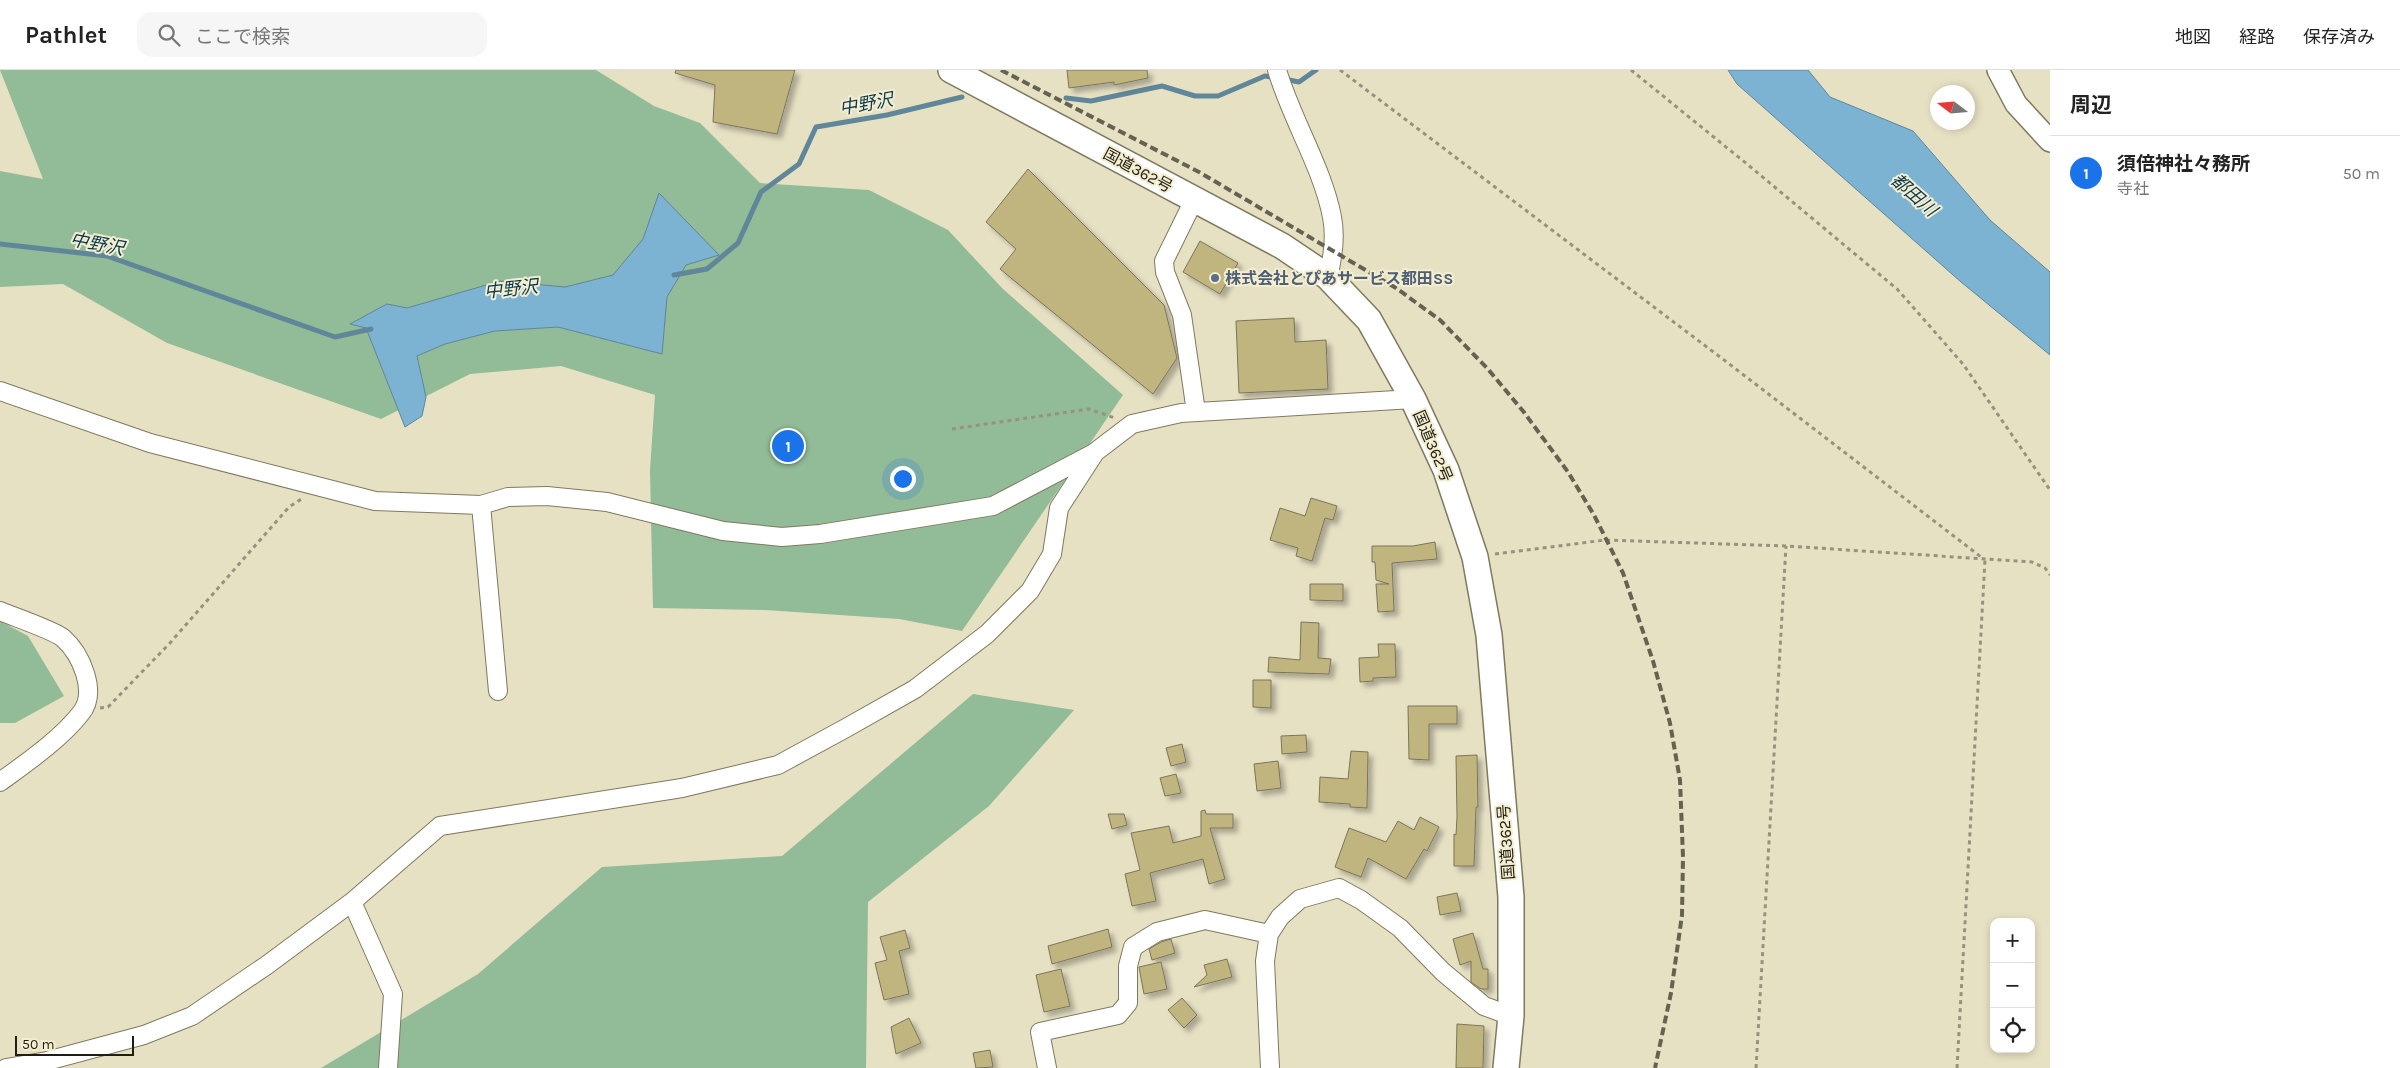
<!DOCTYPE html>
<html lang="ja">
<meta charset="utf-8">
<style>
:root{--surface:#fff;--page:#f6f6f6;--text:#222;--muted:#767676;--line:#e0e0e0;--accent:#1a73e8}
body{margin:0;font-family:Karla,"Noto Sans JP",sans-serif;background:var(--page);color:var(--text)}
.controls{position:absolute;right:15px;bottom:15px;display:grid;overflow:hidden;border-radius:10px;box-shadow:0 2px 8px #0003}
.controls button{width:45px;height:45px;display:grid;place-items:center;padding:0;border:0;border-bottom:1px solid var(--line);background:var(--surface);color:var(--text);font:25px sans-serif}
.compass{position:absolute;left:1930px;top:15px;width:45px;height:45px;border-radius:50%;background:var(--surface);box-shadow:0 2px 8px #0003;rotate:286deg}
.scale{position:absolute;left:15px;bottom:12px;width:119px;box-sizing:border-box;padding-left:5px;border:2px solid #201d13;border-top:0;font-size:14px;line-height:18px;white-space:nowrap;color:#201d13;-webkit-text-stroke:4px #f4eed1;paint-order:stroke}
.you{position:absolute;left:902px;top:408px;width:18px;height:18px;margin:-12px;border:4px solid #fff;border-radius:50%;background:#1a73e8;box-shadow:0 0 0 8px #1a73e833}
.badge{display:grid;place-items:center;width:32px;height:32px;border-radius:50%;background:var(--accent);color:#fff;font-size:16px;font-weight:700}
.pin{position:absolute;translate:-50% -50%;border:2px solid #fff;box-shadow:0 1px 5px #0006}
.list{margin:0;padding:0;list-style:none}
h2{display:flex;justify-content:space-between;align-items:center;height:65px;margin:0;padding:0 20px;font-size:21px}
h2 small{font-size:16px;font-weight:400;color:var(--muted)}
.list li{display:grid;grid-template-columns:32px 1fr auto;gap:15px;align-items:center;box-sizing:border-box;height:75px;padding:0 20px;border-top:1px solid var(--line)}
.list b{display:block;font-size:19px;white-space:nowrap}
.list p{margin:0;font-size:16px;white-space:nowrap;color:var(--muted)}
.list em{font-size:16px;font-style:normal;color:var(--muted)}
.icon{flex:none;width:28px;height:28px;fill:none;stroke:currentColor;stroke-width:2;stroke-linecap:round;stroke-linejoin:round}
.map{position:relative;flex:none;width:2050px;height:998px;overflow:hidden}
header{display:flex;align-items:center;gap:30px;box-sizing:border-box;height:70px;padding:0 25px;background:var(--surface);border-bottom:1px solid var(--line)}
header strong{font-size:24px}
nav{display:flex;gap:28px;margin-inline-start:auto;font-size:18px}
.search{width:350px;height:45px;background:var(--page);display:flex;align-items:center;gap:12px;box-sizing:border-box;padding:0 18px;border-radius:15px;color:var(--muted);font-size:19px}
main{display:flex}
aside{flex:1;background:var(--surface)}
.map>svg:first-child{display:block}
.green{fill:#92bb97}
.water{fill:#7cb3d2;stroke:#608699}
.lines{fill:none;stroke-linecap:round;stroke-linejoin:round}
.stream{stroke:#608699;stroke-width:5}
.building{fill:#c1b57f;stroke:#7a755a;filter:url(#shadow)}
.minor-casing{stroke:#7f795f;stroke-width:20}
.major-casing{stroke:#7f795f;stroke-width:24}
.highway-casing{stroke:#7f795f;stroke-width:28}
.path{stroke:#97927d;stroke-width:3;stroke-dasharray:4 4;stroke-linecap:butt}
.minor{stroke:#fff;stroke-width:18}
.major{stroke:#fff;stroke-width:21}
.highway{stroke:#fff;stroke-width:25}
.rail{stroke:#666251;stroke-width:4;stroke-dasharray:8 4;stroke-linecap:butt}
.service-dot{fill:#5c6f8a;stroke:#f4eed1;stroke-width:2}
.labels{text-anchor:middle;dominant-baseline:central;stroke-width:4;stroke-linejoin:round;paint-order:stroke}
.street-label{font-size:16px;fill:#201d13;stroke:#f4eed1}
.service-label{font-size:16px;font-weight:bold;fill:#4e5e75;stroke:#f4eed1;text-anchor:start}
.water-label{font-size:18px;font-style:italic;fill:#0a394f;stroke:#f4eed1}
</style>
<header>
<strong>Pathlet</strong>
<div class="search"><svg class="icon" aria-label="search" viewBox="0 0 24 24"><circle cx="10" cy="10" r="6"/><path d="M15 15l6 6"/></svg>ここで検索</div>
<nav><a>地図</a><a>経路</a><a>保存済み</a></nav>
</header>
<main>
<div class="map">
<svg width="2050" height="998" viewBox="0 0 2050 998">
<defs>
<filter id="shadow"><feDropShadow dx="4.5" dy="4.5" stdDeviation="2.5" flood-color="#0004"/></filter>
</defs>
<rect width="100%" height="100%" fill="#e7e1c4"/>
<path class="green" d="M0,0H596L654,36L700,53L760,113L869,120L948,160L1002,218L1123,325L962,561L899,549L765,540L653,538L650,400L655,325L561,296L470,304L381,349L167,273L63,214L0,217V101L43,109Z
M0,551L28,566L64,626L15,653H0Z
M973,624L1074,640L989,736L868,832L866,998H321L478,904L602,797L782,786Z"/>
<path class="water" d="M1728,0H1808L1830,27L1913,61L1990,150L2050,202V285L1961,212L1737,14Z
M659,123L719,185L686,195L667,227L662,284L558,257L495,261L445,274L417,286L426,327L422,346L405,357L366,258L350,254L387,234L407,238L500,211L565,217L613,205L643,169Z"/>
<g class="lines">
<path class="stream" d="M1284,9L1299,12L1316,0
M1066,28L1091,31L1162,16L1195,26H1218L1265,6L1276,8
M0,174L107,186L335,267L371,259
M674,205L707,199L738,173L761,122L799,94L816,57L887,45L962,27"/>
</g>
<path class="building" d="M676,0H795L777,64L713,52L715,15L675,3Z
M1067,0H1147L1148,8L1114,15V12L1069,18Z
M1028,99L1164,235L1177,288L1153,324L1000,199L1016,179L986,152Z
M1200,171L1238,193L1220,224L1183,202Z
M1294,248L1295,272L1326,270L1328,319L1239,323L1236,251Z
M1311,428L1337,436L1333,450L1325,448L1312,491L1296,486L1298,478L1270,470L1280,438L1305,446Z
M1435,472L1437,489L1392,493L1394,541L1378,542L1376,514H1389L1376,510L1375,492H1372V476H1413Z
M1310,514H1343V531L1310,530Z
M1301,552L1319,553L1318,588L1331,589L1329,604L1268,602L1269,587L1300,590Z
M1378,574H1395L1396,607L1373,608V611L1360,612L1359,588L1379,587Z
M1253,610H1271V638L1253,637Z
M1408,636H1457V654H1429V690L1409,689Z
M1306,665L1307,682L1282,684L1281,666Z
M1182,674L1186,692L1171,696L1166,678Z
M1351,681L1368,682L1367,738L1350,737V734L1319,732L1320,707L1348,709Z
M1477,685L1478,737H1476L1474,796H1454V764L1456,765L1457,747L1456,686Z
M1278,691L1281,718L1257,721L1254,694Z
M1176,704L1181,723L1165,726L1160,708Z
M1205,740L1206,744H1233V758H1210L1225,809L1209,814L1203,789L1150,803L1156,831L1132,836L1125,804L1140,800L1131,763L1169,756L1173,773L1201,766V741Z
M1108,744H1124L1127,755L1112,759Z
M1420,747L1439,757L1427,781L1424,779L1406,809L1368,788L1361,807L1335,797L1349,758L1386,772L1398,751L1414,760Z
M1457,823L1461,841L1440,845L1437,827Z
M1108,859L1112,877L1052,894L1048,876Z
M905,860L910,878L899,881L909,924L884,930L875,893L887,890L880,867Z
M1473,863L1483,899H1488V919H1481L1471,912V891L1460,895L1453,869Z
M1171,869L1175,883L1152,890L1149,879L1161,872Z
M1227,889L1232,907L1194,917L1207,905L1204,895Z
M1161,892L1167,919L1144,924L1139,897Z
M1061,899L1070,936L1044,942L1036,905Z
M1182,928L1197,945L1184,958L1168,940Z
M909,948L921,973L896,984L891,957Z
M1457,954L1484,956L1483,998H1456Z
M990,980L993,997L976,998L973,983Z"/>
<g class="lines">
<g class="minor-casing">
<path id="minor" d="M1277,0C1291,48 1323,99 1332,147C1336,167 1333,187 1328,207
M1194,130L1164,191L1165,202L1182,245L1196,342
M0,321L150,373L375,431L481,435L508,427L547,426L607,432L723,461L782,467L820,464L993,436L1094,383L1132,354L1181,343L1413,329
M481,435L498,621
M0,541C14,547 53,560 63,568C81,584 98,622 81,643C61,669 26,693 0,712
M352,832L393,924L388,998
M6,998L47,991L144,965L192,946L267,895L352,832L440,756L682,718L778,695L846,658L915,619L987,564L1030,521L1052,484L1059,438L1094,384
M1047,998L1040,962L1118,945L1128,933V896L1133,877L1157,862L1205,850L1269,864
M1270,998L1265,891L1269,864L1280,847L1300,829L1339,818L1361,830L1400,858L1443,902L1484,936L1511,946"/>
</g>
<g class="major-casing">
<path id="major" d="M1998,0L2016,34L2050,71"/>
</g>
<g class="highway-casing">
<path id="highway" d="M951,0L1282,176L1328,207L1369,250L1413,329L1446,400L1475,487L1489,565L1511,827V946L1506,998"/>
</g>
<path class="path" d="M1340,0L1728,293L1985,490
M1631,0L1747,94L1897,219L1963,294L2050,420
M952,359L1089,339L1115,348
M1495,484L1605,470L1786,476L2032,492L2045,498L2050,505
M100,638L108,637L170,573L289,437L303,428
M1756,998L1786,476
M1957,998L1985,490"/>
<use href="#minor" class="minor"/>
<use href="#major" class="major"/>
<use href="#highway" class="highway"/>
<path class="rail" d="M1001,0L1199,102L1396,218L1440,250L1487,298L1523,341L1568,402L1594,445L1623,503L1653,591L1670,653L1680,710L1683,787L1682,845L1671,923L1655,998"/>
</g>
<circle class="service-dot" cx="1215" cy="208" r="5"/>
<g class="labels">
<g class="street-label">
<text transform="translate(1138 100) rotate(28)">国道362号</text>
<text transform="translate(1433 376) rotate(67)">国道362号</text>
<text transform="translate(1506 772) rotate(-94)">国道362号</text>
</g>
<g class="service-label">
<text x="1225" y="208">株式会社とぴあサービス都田SS</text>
</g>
<g class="water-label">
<text transform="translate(866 34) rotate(-10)">中野沢</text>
<text transform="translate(1914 125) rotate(41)">都田川</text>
<text transform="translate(97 174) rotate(11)">中野沢</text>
<text transform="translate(511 219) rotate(-6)">中野沢</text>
</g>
</g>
</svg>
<div class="controls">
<button>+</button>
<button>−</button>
<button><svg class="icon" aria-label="locate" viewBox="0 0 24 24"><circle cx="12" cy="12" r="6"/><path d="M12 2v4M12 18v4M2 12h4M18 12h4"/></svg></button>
</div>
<svg class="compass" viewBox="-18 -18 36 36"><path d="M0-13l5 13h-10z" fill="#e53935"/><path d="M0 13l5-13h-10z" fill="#767676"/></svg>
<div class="scale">50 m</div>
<div class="you"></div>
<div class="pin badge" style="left:788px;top:376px">1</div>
</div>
<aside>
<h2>周辺<small></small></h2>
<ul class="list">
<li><span class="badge">1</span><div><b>須倍神社々務所</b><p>寺社</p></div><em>50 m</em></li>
</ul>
</aside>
</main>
